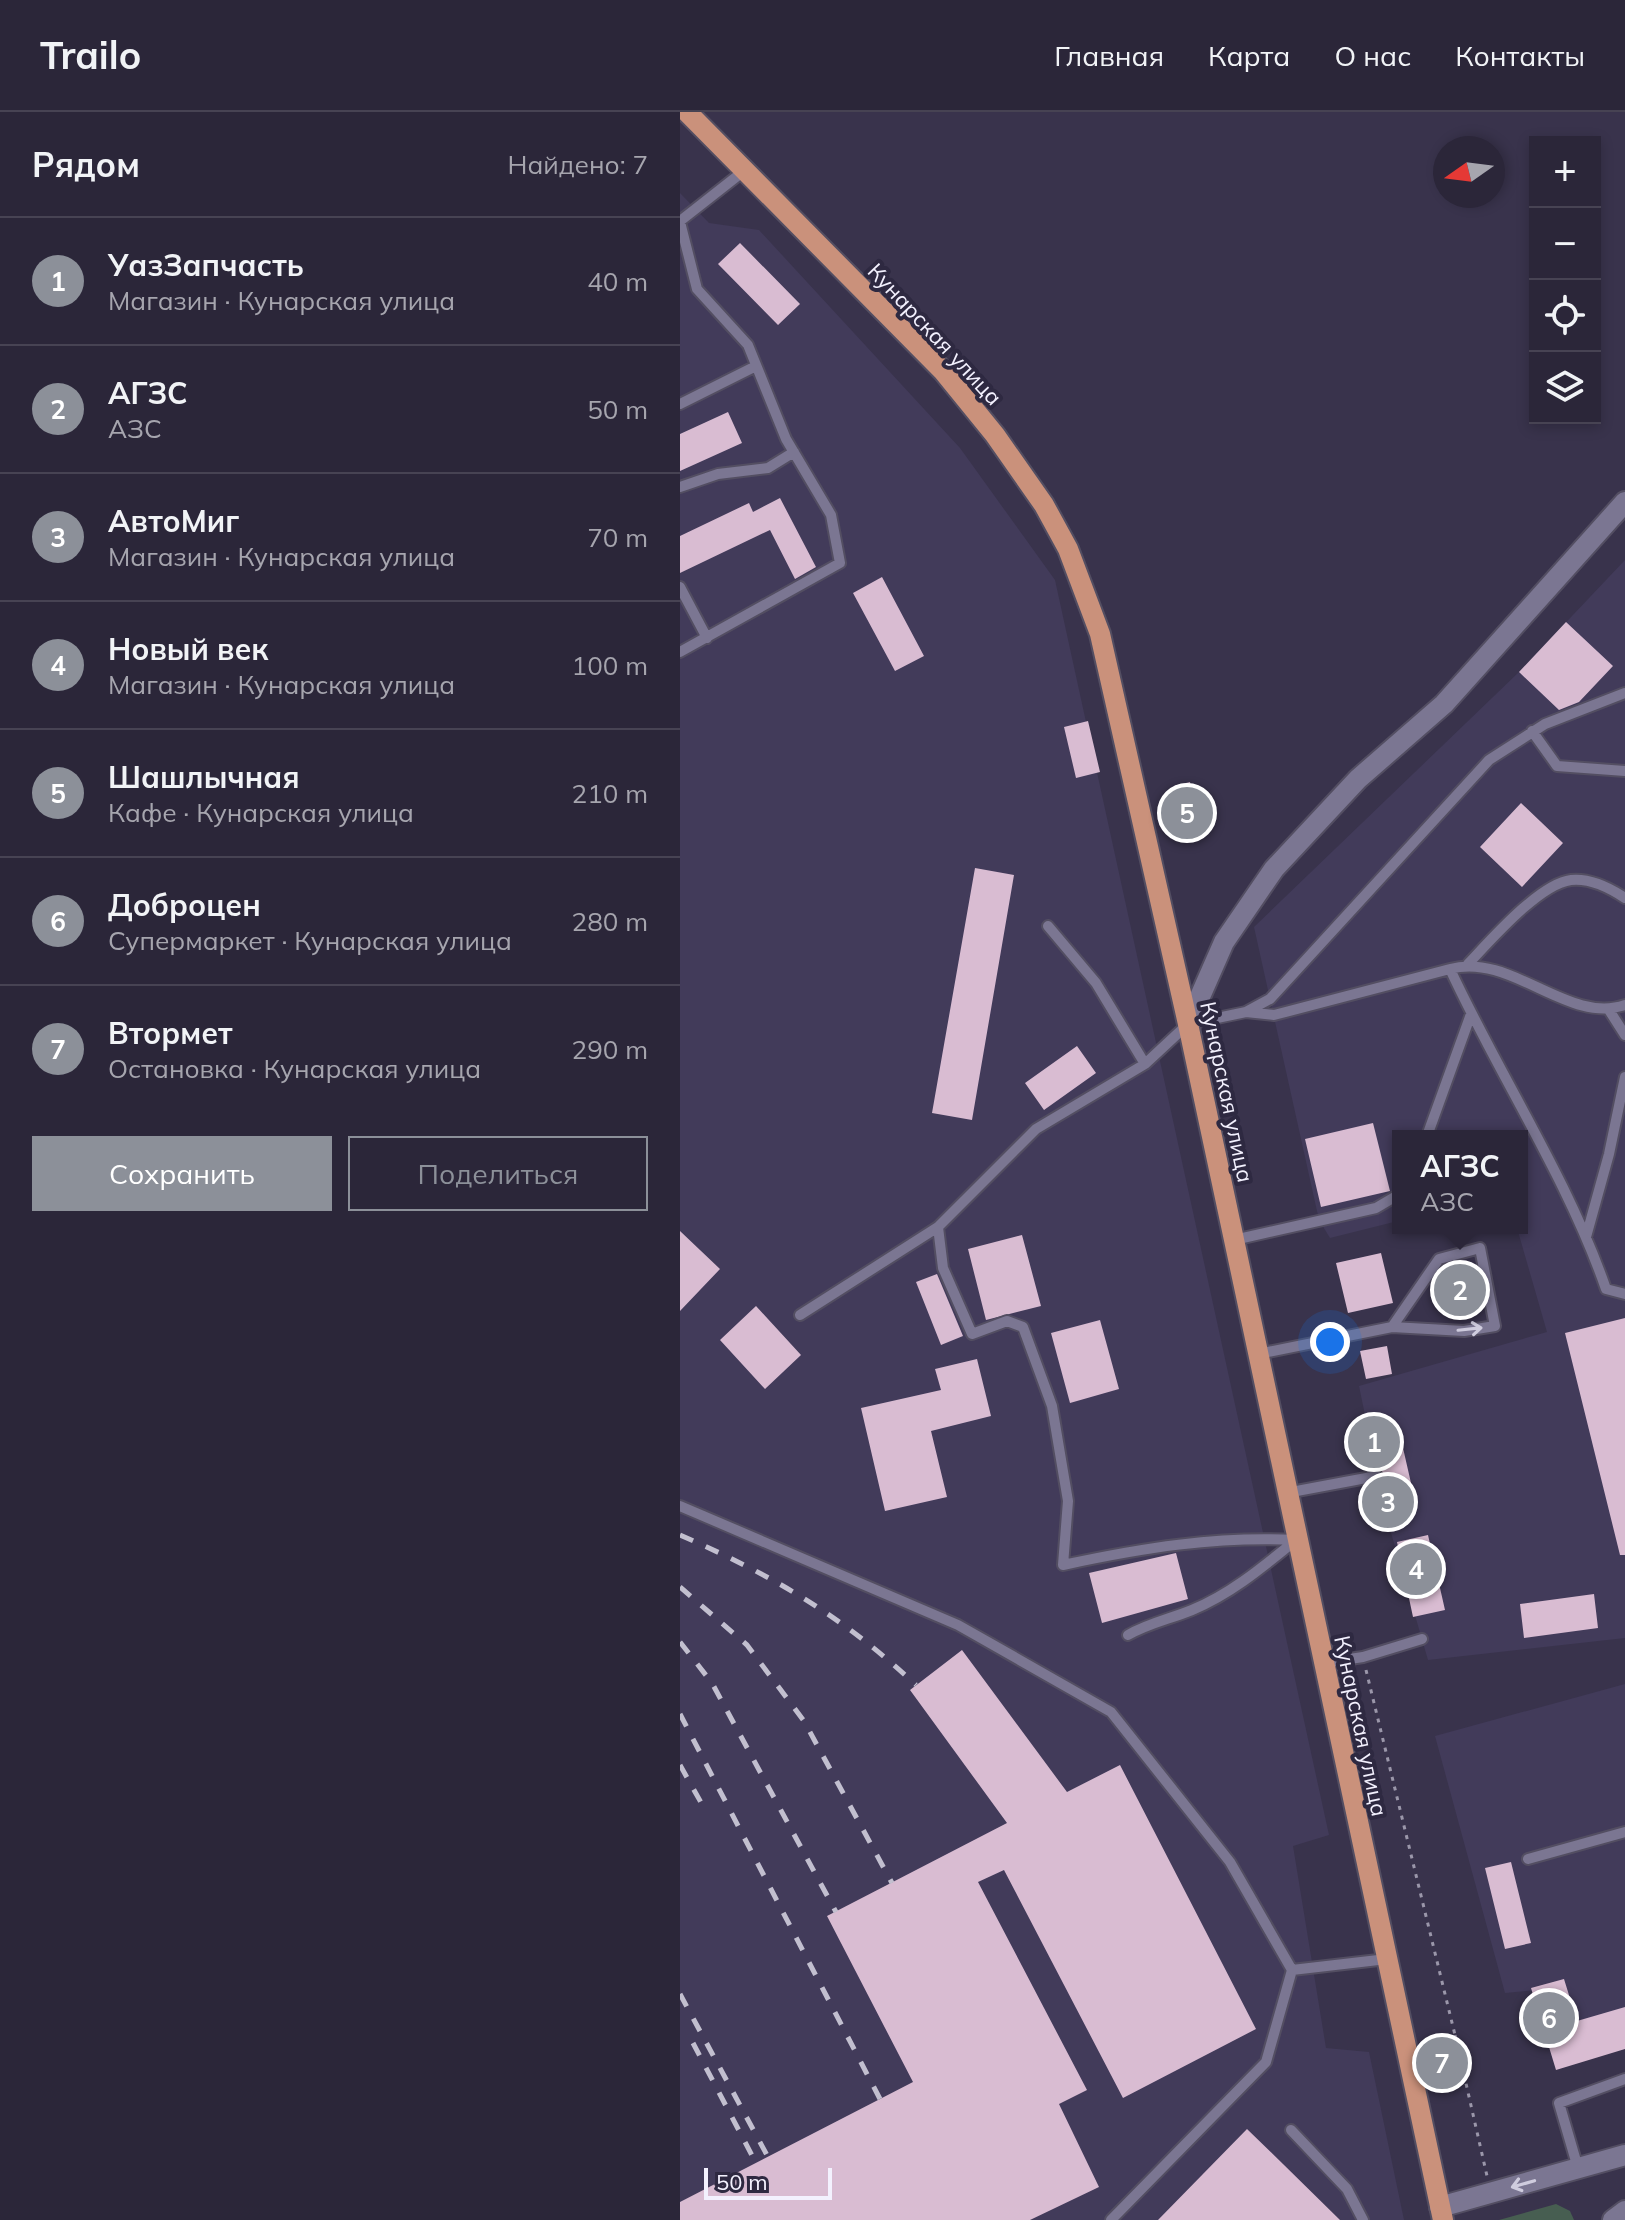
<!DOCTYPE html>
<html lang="ru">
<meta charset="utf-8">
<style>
:root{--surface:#2b2639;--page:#332e41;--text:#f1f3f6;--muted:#a6a5ae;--line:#474353;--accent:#8c9099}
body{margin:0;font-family:Mulish,sans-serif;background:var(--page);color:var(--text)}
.controls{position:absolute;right:24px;top:24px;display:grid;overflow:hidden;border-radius:0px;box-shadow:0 4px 12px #0003}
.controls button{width:72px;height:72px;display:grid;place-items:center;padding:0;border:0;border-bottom:2px solid var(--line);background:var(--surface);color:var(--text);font:40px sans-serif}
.compass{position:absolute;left:753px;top:24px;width:72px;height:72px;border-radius:50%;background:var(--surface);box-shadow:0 4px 12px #0003;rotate:256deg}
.scale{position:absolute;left:24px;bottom:20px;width:128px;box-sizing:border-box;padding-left:8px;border:4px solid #f3f1fe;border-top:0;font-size:22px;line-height:28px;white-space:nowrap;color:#f3f1fe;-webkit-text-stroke:6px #2e2941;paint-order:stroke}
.you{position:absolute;left:650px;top:1230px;width:28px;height:28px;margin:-20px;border:6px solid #fff;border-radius:50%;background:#1a73e8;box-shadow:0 0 0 12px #1a73e833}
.badge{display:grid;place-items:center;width:52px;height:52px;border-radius:50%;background:var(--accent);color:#fff;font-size:26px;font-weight:700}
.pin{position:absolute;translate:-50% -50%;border:4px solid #fff;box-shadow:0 2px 8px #0006}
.popup{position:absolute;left:712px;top:1018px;width:136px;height:104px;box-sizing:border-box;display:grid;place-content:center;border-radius:0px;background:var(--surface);filter:drop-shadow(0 2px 6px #0005);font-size:26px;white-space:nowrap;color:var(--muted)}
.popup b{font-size:30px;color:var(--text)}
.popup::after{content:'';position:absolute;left:50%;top:100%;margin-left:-16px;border:16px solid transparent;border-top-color:var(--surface)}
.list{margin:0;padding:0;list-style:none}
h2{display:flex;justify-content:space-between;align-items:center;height:104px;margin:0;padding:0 32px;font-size:34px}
h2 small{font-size:26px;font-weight:400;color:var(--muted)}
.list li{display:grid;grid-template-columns:52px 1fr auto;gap:24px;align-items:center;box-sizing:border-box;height:128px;padding:0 32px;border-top:2px solid var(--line)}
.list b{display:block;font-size:30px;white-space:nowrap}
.list p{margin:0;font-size:26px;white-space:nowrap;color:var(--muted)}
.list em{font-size:26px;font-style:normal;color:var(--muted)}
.actions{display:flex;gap:16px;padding:24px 32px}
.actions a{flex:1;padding:18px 0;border:2px solid var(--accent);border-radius:0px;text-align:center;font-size:28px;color:var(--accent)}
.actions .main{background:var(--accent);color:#fff}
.icon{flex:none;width:44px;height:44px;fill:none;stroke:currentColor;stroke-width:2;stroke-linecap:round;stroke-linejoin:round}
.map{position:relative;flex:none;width:945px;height:2108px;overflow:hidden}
header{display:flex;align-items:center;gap:48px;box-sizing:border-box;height:112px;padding:0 40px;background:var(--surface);border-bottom:2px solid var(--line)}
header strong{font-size:38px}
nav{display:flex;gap:44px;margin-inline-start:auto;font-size:28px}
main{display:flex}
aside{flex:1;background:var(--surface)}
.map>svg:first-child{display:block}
.built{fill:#423b5a}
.green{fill:#475e51}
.building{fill:#d9bcd2}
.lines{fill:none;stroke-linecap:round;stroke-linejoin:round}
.service-casing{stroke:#534e62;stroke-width:14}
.minor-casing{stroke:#534e62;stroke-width:24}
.secondary-casing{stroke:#534e62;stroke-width:24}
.primary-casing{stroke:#534e62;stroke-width:24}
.path{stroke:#9b97aa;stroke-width:3;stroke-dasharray:4 6;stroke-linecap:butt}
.service{stroke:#7b7692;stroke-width:10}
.minor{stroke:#7b7692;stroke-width:20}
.secondary{stroke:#7b7692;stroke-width:20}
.primary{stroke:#ca917b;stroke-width:20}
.rail{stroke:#c2bfcf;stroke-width:5;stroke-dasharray:14 14;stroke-linecap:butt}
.oneway{stroke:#cfccde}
.labels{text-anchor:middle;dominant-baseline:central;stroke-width:8;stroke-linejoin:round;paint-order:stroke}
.street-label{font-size:22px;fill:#f3f1fe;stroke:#2e2941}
</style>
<header>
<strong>Trailo</strong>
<nav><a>Главная</a><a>Карта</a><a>О нас</a><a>Контакты</a></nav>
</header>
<main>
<aside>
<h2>Рядом<small>Найдено: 7</small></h2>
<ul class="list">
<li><span class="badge">1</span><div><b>УазЗапчасть</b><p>Магазин · Кунарская улица</p></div><em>40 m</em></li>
<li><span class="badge">2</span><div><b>АГЗС</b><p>АЗС</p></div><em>50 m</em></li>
<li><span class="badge">3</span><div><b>АвтоМиг</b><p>Магазин · Кунарская улица</p></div><em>70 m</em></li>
<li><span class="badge">4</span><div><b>Новый век</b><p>Магазин · Кунарская улица</p></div><em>100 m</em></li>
<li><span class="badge">5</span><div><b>Шашлычная</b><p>Кафе · Кунарская улица</p></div><em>210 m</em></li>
<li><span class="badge">6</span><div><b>Доброцен</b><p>Супермаркет · Кунарская улица</p></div><em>280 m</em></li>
<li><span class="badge">7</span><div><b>Втормет</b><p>Остановка · Кунарская улица</p></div><em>290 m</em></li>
</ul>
<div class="actions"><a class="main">Сохранить</a><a>Поделиться</a></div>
</aside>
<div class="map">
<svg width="945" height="2108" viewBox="0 0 945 2108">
<rect width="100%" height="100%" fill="#39334c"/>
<path class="built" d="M0,81L29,111L79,118L280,336L375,468L649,1723L613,1734L646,1936L689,1940L724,2108H0Z
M945,448V1526L748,1548L705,1400L679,1274L867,1220L837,1116H842V1024H718V1109L650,1126L639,1108L574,815L839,560Z
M945,1572V1906L893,1919L877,1876L825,1881L755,1624Z"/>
<path class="green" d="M876,2092L890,2099L894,2108H819Z"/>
<path class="building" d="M60,131L120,192L98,213L38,152Z
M48,300L62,331L0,359V322Z
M100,386L136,455L115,467L90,418L0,461V424L69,391L73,400Z
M202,465L244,544L215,559L173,481Z
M886,510L933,554L899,590L879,598L839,560Z
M408,609L420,660L396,666L384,615Z
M510,670L518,707L503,711L494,674Z
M841,691L883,731L842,775L800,735Z
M295,756L334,763L292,1008L252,1001Z
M397,934L416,961L364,998L345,971Z
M693,1011L710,1079L641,1095L625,1027Z
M0,1119L40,1157L0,1199Z
M342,1123L361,1194L306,1208L288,1137Z
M701,1141L713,1191L668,1201L656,1151Z
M257,1162L283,1224L261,1233L236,1170Z
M76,1194L121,1243L85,1277L40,1228Z
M945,1206V1443H940L885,1221Z
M420,1208L439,1277L390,1291L371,1221Z
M707,1234L712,1262L686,1267L680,1239Z
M297,1247L311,1304L251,1319L267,1385L205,1399L181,1296L261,1278L255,1257Z
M718,1314L736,1393L705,1400L699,1372L705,1362L696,1356L688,1321Z
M748,1423L765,1498L733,1505L717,1430Z
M496,1441L508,1487L422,1511L409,1461Z
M914,1482L918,1516L844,1526L840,1492Z
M282,1538L387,1680L440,1653L576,1917L443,1986L324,1758L298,1770L407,1978L379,1992L419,2075L350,2108H0V2090L233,1970L147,1804L327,1711L230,1578Z
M831,1750L851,1831L825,1837L805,1756Z
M884,1867L897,1909L945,1895V1937L876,1958L851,1876Z
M567,2017L603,2052L660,2108H478Z"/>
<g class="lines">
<g class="service-casing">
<path id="service" d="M0,109L65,58
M0,110L17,177L68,233L106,327L151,403L160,451L0,540
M0,292L76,254
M0,375L38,362L88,356L114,340
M0,475L27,526
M852,619L877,654L945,659
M368,814L416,871L465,952
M788,852C810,829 859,772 891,768C910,766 930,776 945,786
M770,857C831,840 888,913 945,893
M929,898L945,923
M566,900L594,903L770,857C820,965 887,1065 926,1177L945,1182
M747,1024L791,902
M258,1115L263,1156L292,1222L327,1209L343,1215L372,1294L388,1389L383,1453C462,1436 536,1424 616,1428C584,1454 551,1482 512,1498C490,1507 469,1511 448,1523
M906,1125L929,1042L945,965
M554,1128L696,1096L718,1083
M120,1203L258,1115L356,1017L465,952L508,912L566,900L590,887L809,648L865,612L945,581
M578,1242L712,1215L784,1219L815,1214L800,1136L759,1147L712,1215
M606,1381L697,1364
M0,1394L278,1513L431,1600L550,1750L612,1858L586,1950L431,2108
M643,1551L683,1545L742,1527
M848,1747L945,1720
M612,1858L707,1847
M611,2018L667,2077L683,2108
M898,2056L879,1991L945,1967"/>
</g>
<g class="minor-casing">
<path id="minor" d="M508,912L544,830L594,757L678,667L764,592L945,390"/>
</g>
<g class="secondary-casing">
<path id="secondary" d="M760,2095L945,2043
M933,2108L945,2099"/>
</g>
<g class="primary-casing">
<path id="primary" d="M7,0L263,259L315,323L364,393L388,437L420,522L508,912L763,2108"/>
</g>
<path class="path" d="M686,1558L775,1923L746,1938
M775,1923L807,2064"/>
<use href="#service" class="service"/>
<use href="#minor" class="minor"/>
<use href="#secondary" class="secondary"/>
<use href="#primary" class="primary"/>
<path class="rail" d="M0,1423C94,1464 162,1504 236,1573
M0,1475L67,1533L124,1609L212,1771
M0,1530L32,1571L156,1800
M0,1602L200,1987
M0,1653L23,1694
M0,1882L88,2045
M13,1931L76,2051"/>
</g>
<defs><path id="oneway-shaft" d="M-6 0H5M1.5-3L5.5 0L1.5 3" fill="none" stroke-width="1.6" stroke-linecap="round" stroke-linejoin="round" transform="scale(2)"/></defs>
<g class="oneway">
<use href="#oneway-shaft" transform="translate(790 1217) rotate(-6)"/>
<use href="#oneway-shaft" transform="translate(843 2072) rotate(164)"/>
</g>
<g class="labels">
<g class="street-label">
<text transform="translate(255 222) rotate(47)">Кунарская улица</text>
<text transform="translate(547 980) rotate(78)">Кунарская улица</text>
<text transform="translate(681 1614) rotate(78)">Кунарская улица</text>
</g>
</g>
</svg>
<div class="controls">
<button>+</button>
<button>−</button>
<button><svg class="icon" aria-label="locate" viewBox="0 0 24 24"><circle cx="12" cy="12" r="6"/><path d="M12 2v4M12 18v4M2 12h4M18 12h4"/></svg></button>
<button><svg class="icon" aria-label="layers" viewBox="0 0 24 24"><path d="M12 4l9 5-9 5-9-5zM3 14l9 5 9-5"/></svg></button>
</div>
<svg class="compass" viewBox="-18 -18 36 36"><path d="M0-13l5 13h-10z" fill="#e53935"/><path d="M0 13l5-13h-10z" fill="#a6a5ae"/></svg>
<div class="scale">50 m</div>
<div class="you"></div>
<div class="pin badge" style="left:694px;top:1330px">1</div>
<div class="pin badge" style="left:780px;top:1178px">2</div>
<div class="popup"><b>АГЗС</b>АЗС</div>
<div class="pin badge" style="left:708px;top:1390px">3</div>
<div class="pin badge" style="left:736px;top:1457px">4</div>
<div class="pin badge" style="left:507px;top:701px">5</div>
<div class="pin badge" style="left:869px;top:1906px">6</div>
<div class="pin badge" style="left:762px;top:1951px">7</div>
</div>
</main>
